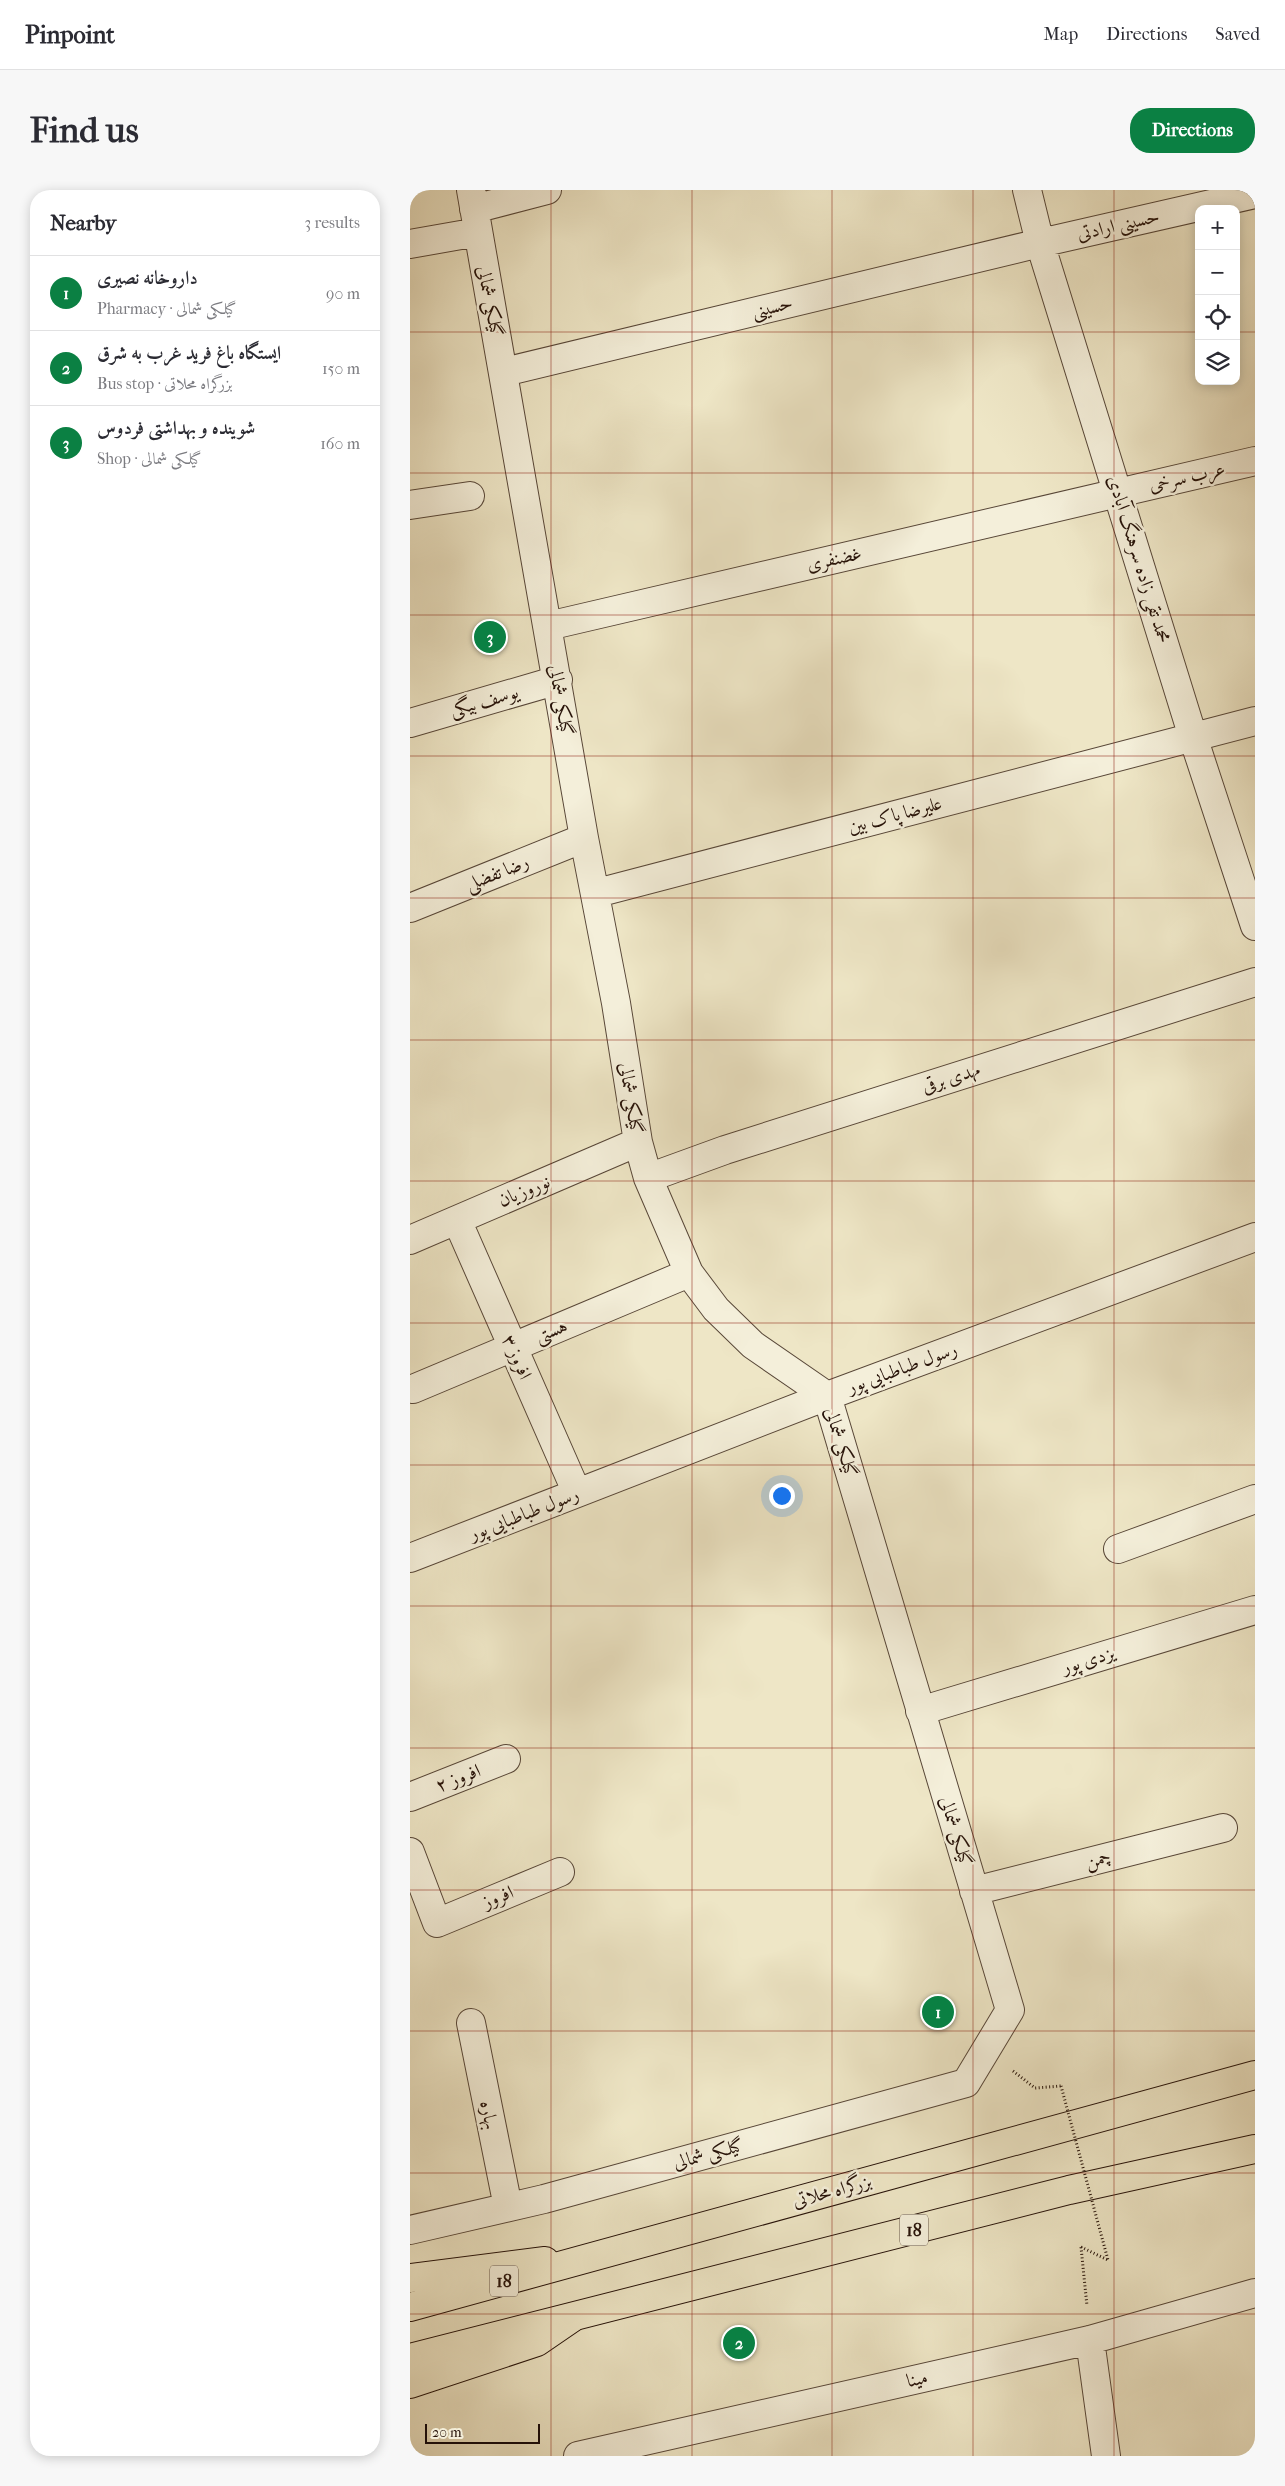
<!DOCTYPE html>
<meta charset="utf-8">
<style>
:root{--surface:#fff;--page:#f7f7f7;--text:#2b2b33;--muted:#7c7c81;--line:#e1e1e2;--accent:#0b8043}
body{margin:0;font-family:"IM FELL French Canon",Amiri,serif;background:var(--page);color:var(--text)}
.controls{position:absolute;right:15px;top:15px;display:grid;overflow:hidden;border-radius:10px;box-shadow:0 2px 12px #0003}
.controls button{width:45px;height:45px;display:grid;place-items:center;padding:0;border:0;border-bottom:1px solid var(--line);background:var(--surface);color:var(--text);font:25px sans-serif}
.scale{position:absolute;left:15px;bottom:12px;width:115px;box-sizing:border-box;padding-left:5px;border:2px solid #261209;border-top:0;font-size:14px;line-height:18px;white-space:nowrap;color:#261209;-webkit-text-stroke:4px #f4efda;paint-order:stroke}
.you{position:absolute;left:371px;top:1305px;width:18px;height:18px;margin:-12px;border:4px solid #fff;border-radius:50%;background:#1a73e8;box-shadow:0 0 0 8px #1a73e833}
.badge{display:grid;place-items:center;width:32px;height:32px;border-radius:50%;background:var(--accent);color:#fff;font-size:16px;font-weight:700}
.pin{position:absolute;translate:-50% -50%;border:2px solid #fff;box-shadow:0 1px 5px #0006}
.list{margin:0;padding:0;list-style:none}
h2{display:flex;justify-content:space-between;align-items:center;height:65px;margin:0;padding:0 20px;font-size:21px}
h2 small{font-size:16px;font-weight:400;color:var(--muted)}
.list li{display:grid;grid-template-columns:32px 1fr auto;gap:15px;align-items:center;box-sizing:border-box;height:75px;padding:0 20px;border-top:1px solid var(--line)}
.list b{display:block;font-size:19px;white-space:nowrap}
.list p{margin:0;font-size:16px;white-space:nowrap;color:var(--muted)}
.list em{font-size:16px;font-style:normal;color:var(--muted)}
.icon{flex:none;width:28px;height:28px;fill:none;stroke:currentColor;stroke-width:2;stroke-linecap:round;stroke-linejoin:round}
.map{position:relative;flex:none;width:845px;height:2266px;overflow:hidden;border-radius:20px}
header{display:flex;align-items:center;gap:30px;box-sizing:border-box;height:70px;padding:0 25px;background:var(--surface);border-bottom:1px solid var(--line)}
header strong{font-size:24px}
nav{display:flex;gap:28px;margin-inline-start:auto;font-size:18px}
.intro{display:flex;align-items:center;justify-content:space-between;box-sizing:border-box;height:120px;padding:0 30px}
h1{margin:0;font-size:35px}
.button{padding:12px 22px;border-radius:20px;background:var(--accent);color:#fff;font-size:18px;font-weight:700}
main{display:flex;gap:30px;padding:0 30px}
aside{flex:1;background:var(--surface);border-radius:20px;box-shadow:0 2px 12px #0003}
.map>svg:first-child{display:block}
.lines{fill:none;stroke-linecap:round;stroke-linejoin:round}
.minor-casing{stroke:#584738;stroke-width:30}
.primary-casing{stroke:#261209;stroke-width:30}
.trunk-casing{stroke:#261209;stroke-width:30}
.path{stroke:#261209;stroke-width:3;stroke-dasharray:1 2.5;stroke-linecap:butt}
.minor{stroke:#f4efda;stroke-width:28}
.primary{stroke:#eee6c6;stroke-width:28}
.trunk{stroke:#eee6c6;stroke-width:28}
.path-bridge{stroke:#261209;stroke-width:3;stroke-dasharray:1 2.5;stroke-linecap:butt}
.grid{fill:none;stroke:#8f2418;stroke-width:1;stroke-opacity:0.55}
.labels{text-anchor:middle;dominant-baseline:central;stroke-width:5;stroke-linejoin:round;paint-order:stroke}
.shield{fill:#f4efda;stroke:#645448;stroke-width:1}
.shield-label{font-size:18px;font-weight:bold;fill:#261209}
.street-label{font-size:19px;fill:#261209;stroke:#f4efda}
</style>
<header>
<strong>Pinpoint</strong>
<nav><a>Map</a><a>Directions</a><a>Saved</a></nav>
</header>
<div class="intro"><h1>Find us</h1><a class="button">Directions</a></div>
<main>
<aside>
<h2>Nearby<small>3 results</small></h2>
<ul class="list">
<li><span class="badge">1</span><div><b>داروخانه نصیری</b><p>Pharmacy · گيلکی شمالی</p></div><em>90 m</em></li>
<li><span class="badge">2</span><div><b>ایستگاه باغ فرید غرب به شرق</b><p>Bus stop · بزرگراه محلاتی</p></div><em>150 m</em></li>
<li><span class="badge">3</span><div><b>شوینده و بهداشتی فردوس</b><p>Shop · گيلکی شمالی</p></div><em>160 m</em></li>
</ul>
</aside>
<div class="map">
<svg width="845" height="2266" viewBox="0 0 845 2266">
<rect width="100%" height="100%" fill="#eee6c6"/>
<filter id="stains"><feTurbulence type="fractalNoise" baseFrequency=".004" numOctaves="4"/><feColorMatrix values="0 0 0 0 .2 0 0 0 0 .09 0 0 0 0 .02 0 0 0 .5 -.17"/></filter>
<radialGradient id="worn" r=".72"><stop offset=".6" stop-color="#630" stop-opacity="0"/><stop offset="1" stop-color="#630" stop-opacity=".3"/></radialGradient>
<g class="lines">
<g class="minor-casing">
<path id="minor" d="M617,0L630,53L783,547L845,736
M64,19L137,0
M0,54L68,42
M94,182L630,53L845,4
M0,315L60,306
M138,436L845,271
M0,533L148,490
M187,703L845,531
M0,718L174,648
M238,988L315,960L845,792
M47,1030L167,1303
M0,1050L228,952
M3,1199L279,1083
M708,1359L845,1309
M0,1368L417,1206L845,1047
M510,1521L845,1420
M0,1607L96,1569
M0,1662L27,1733L150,1682
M564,1701L813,1638
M61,1833L98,2017
M0,2040L134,2009L556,1893L600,1820L417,1206L343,1155L306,1119L279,1083L238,988L228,952L206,813L174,648L61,0
M680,2150L696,2266
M168,2266L680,2150L845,2103"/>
</g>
<g class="primary-casing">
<path id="primary" d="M0,2088L135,2071
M0,2194L127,2152L162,2128"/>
</g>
<g class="trunk-casing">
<path id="trunk" d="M0,2117L845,1885
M0,2168L659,2000L845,1959"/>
</g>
<path class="path" d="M603,1881L625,1898L651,1896
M671,2057L677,2116
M671,2057L698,2070"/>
<use href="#minor" class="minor"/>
<use href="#primary" class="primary"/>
<use href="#trunk" class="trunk"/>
<path class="path-bridge" d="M651,1896L698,2070"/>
</g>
<path class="grid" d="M141,0V2266M282,0V2266M422,0V2266M563,0V2266M704,0V2266M0,142H789M826,142H845M0,283H845M0,425H845M0,566H845M0,708H845M0,850H845M0,991H845M0,1133H845M0,1275H845M0,1416H845M0,1558H845M0,1700H845M0,1841H845M0,1983H845M0,2124H845"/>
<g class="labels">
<g class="shield">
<rect x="490" y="2024.5" width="28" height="31" rx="4"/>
<rect x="80" y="2075.5" width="28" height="31" rx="4"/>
</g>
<g class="shield-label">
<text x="504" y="2040">18</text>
<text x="94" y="2091">18</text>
</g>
<g class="street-label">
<text transform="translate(708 35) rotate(-13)">حسینی ارادتی</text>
<text transform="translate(80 111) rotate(79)">گيلکی شمالی</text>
<text transform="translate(362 117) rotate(-14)">حسینی</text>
<text transform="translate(777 287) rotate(-13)">عرب سرخی</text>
<text transform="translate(424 369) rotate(-13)">غضنفری</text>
<text transform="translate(729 369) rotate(73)">محمد تقی زاده سرهنگ آبادی</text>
<text transform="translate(151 510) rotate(80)">گيلکی شمالی</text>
<text transform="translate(74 511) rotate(-16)">یوسف بیگی</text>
<text transform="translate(485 625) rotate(-15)">علیرضا پاک بین</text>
<text transform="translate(87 683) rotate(-22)">رضا تفضلی</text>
<text transform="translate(541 888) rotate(-18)">مهدی برقی</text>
<text transform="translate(221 908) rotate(81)">گيلکی شمالی</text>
<text transform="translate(114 1001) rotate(-23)">نوروزیان</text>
<text transform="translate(141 1141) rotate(-23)">هستی</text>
<text transform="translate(107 1167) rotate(66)">افروز ۳</text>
<text transform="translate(492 1178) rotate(-20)">رسول طباطبایی پور</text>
<text transform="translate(431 1252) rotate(73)">گيلکی شمالی</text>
<text transform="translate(114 1324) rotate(-21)">رسول طباطبایی پور</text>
<text transform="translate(678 1470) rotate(-17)">یزدی پور</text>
<text transform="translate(48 1588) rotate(-21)">افروز ۲</text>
<text transform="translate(546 1641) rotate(73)">گيلکی شمالی</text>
<text transform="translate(688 1669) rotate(-14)">چمن</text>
<text transform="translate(88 1707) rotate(-22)">افروز</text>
<text transform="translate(79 1925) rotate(79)">بهاره</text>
<text transform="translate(298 1964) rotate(-15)">گيلکی شمالی</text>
<text transform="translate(422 2001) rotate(-15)">بزرگراه محلاتی</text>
<text transform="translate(507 2189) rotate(-13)">مینا</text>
</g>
</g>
<rect width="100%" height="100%" filter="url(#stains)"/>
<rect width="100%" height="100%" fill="url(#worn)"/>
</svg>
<div class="controls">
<button>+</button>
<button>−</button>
<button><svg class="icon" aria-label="locate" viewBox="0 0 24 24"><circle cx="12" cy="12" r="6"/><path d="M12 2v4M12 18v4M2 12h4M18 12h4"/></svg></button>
<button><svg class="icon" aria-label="layers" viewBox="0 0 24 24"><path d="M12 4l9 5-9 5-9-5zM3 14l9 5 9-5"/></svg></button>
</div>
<div class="scale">20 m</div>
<div class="you"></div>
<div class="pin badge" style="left:528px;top:1822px">1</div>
<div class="pin badge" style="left:329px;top:2153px">2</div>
<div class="pin badge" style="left:80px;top:447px">3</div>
</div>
</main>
